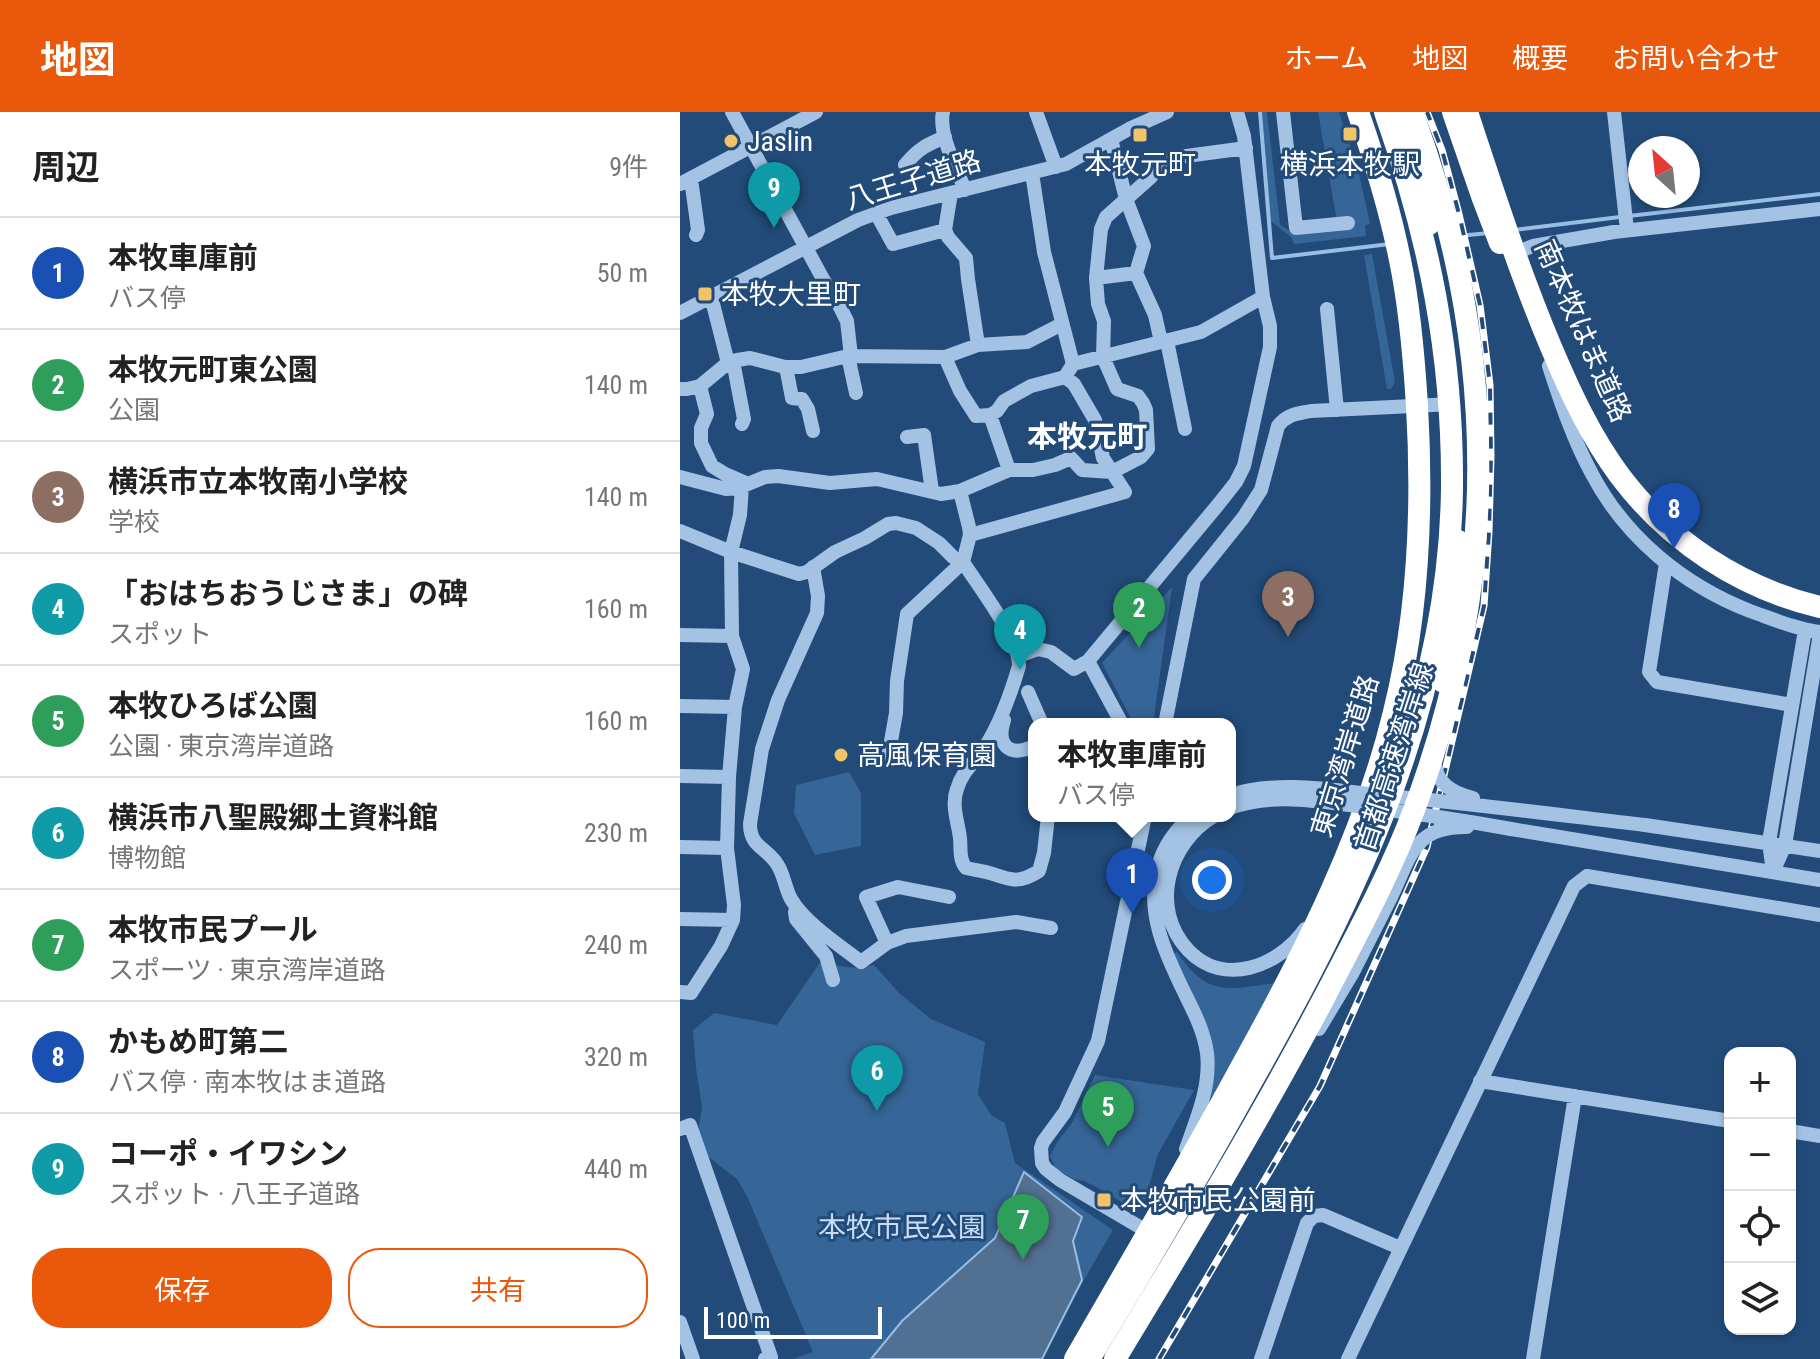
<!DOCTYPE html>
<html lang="ja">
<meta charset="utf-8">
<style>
:root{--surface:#fff;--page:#f6f6f6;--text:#222;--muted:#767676;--line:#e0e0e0;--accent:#ea580c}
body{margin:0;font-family:"Roboto Condensed","Noto Sans JP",sans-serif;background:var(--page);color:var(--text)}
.controls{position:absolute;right:24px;bottom:24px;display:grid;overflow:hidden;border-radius:16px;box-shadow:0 2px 6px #0004}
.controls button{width:72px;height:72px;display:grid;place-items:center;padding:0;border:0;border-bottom:2px solid var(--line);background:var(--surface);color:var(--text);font:40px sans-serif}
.compass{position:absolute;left:948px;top:24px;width:72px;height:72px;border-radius:50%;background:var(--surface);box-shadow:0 2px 6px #0004;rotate:333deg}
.scale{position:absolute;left:24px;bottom:20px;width:178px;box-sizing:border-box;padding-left:8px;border:4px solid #fff;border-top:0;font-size:22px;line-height:28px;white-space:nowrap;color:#fff;-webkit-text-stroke:6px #224b79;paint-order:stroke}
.you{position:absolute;left:532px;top:768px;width:28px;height:28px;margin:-20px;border:6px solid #fff;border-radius:50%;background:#1a73e8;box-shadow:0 0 0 12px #1a73e833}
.badge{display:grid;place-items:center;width:52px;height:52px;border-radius:50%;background:var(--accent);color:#fff;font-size:26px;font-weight:700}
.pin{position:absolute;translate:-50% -66px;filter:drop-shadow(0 2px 4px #0008)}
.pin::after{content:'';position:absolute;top:42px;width:28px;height:24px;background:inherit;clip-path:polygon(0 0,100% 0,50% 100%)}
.popup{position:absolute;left:348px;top:606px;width:208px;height:104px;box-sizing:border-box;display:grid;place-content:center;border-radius:16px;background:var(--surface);filter:drop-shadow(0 2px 6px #0005);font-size:26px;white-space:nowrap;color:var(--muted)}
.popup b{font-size:30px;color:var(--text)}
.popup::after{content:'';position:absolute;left:50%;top:100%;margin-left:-16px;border:16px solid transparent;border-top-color:var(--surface)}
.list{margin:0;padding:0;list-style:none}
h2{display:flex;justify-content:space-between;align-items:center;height:104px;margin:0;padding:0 32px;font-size:34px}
h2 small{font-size:26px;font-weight:400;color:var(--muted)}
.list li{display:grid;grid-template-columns:52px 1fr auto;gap:24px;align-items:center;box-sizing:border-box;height:112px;padding:0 32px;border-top:2px solid var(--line)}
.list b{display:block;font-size:30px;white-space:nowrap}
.list p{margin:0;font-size:26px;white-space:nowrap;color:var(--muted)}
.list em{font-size:26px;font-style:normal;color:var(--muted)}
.actions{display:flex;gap:16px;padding:24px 32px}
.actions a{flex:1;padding:18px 0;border:2px solid var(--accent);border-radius:32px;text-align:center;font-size:28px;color:var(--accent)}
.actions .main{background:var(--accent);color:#fff}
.icon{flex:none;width:44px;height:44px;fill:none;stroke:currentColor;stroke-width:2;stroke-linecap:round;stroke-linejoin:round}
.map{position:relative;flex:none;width:1140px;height:1247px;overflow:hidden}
header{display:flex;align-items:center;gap:48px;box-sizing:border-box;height:112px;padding:0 40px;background:var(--accent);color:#fff}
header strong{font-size:38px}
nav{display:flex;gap:44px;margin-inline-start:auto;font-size:28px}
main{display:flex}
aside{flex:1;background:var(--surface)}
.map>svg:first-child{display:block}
.green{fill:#366597}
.water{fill:#527092;stroke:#98bee5;stroke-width:2}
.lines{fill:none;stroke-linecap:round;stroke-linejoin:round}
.stream{stroke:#98bee5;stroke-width:4}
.minor{stroke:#a4c3e4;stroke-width:14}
.highway{stroke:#fff;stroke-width:22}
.rail-casing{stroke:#fff;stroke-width:7}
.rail{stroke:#224b79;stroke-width:4;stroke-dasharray:12;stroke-linecap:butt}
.minor-bridge{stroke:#a4c3e4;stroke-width:14}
.highway-bridge{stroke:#fff;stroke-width:22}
.poi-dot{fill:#f0c467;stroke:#224b79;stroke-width:3}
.labels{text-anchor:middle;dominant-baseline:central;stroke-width:6;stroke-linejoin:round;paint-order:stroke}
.poi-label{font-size:28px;fill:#fff;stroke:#224b79;text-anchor:start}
.street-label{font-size:28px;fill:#fff;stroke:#224b79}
.park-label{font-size:28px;fill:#c7dcf4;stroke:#224b79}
.neighbourhood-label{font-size:30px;font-weight:bold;fill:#fff;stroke:#224b79}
</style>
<header>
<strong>地図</strong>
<nav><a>ホーム</a><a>地図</a><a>概要</a><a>お問い合わせ</a></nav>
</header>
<main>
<aside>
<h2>周辺<small>9件</small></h2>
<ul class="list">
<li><span class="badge" style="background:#1a4fb4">1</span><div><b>本牧車庫前</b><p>バス停</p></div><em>50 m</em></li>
<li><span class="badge" style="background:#2e9e5b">2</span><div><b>本牧元町東公園</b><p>公園</p></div><em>140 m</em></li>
<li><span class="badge" style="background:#8d6e63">3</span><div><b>横浜市立本牧南小学校</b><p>学校</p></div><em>140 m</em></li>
<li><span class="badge" style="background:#0f9aa8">4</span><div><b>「おはちおうじさま」の碑</b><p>スポット</p></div><em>160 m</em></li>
<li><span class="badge" style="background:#2e9e5b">5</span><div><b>本牧ひろば公園</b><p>公園 · 東京湾岸道路</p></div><em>160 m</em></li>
<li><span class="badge" style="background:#0f9aa8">6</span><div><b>横浜市八聖殿郷土資料館</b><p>博物館</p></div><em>230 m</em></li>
<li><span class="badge" style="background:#2e9e5b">7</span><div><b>本牧市民プール</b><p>スポーツ · 東京湾岸道路</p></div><em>240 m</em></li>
<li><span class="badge" style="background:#1a4fb4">8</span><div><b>かもめ町第二</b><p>バス停 · 南本牧はま道路</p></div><em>320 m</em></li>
<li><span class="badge" style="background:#0f9aa8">9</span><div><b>コーポ・イワシン</b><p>スポット · 八王子道路</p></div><em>440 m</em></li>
</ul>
<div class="actions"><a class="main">保存</a><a>共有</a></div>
</aside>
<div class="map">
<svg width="1140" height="1247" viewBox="0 0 1140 1247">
<rect width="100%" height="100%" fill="#224b79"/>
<path class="green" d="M582,0H587L600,113L613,121L658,116L638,0H659L678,57L690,112L685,113L686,124L614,132L611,125L591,109Z
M692,142L715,270L711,277H707L684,143Z
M492,475L473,612H454L422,551Z
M169,660L181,681V734L135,743L114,701L116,673Z
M497,840C528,886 547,877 595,871L536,983L532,984L529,982L535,958L532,932L494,842Z
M141,849C163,855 172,858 194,853L219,881L251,907L305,930L298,982L311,1003L325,1011L335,1051L433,1118L358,1247H113L133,1240L67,1084L57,1067L27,1044L18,1019L22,995L16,956L13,918L34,901L97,913Z
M415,963L514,978L478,1042L466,1085L458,1100L422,1078L404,1069L394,1067L376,1057L370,1044L378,1029L392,1011Z"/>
<path class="water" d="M344,1060L402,1105L393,1129L402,1168L362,1247H191L222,1209L315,1126Z"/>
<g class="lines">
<path class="stream" d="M580,0L592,146L710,132
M949,104L1140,82
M834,118L940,105
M778,124L809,121"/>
<path class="minor" d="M52,0L143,167L161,197L167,209L171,244
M263,0C258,22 277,57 285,78
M356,0L376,55
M603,0L616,116L668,111
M934,0L947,118
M431,27L446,87L464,134L456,161L475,203L481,230
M225,53C238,37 246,33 265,25
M11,67L18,118L16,123
M0,72L136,0
M271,81L265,118L268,125L286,146L288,167L298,233
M196,101L213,132L265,118
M832,142L853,134L934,120L1140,97
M416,166L456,161
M31,184L48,251
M647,197L657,298
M0,201L178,108L211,96L386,52L449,17L487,0
M487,229L505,317
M168,244L176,281
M265,245L280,279L296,304L310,303L317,299L324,289L351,274L385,265L393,252L364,140L352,61
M53,249L64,307L62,312
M393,252L521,220L583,185
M869,254C881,291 893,327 912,362C945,425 1003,473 1070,499C1093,507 1116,517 1140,520
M106,255L112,286L122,287L128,297L133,319
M20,274L27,302L21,316V331L32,354L45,362L68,372
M0,277H7L20,274L49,250L57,248L70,246L105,255H121L168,244L265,245L298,233L347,230L382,212
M310,303L329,358H353L375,353L391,346L402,358L432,360L461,345L468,337L466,298L463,291L458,284L437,277L423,245L424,209L418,192L416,166L421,117L426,105L471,65L484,47L566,36
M227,325L244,323L252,379
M0,365L46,377L58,376L85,365L98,364L150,371L197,367L261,382L280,379
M0,419L51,440L119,462L127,460L155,440L185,426L208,412L216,411L236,416L259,431L273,445L283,450L290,423L289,415L280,379L329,358
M290,423L445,380L423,346L415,308L394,272L385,265
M986,451L969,560L977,570L1112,593
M133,455L138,484L137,501L98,588L82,637L70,712C70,735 86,735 97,752C104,762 105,776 111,787C125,811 159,833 181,850L207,831L226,824L336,810L371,816
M0,523L52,524
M339,544L358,537L371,540L394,557L408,549L537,394L556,370L564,354L590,235V214L583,185L564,24L557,0
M408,549L442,612
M348,580L362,612
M0,594L55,595
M324,608C316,633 329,646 354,634
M485,612L514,467L563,406L581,378L598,314C607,302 617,302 631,299L773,292
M208,646L216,601L217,569L227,502L283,450C299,475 339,526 339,554C331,581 320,612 305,635C295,650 282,659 277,677C271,693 278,710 280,726C281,737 279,748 286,756C295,758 305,759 313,762C333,769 340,771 359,759L364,741L368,704
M0,664L49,665
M465,704L418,929L385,1000L363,1030L361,1036L362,1051L366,1057L380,1068L475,1124
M534,704C488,731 469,796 508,838C544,876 599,854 625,817
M965,713L1140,739
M831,717L1140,768
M0,735L47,736
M1093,760L1089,730L1125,518
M1093,760L1105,733L1140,522
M115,800L116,807L146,844L153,868
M0,807L53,808
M207,831L186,785L218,775L269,785
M0,880L11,881L41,834L53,808L54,793L47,736L49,665L55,595L63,557L52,524L51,440L60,403L62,374
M639,917L672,862L711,785
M800,969L1050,1009
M0,1017L10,1013L91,1245L85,1247
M1110,1019L1140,1024
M506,1037C517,1006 531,974 527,941C524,920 515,902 506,884C486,843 465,801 478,754C484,734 496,717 512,704
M0,1210L13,1247
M581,1247L627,1111L634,1104L643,1103L720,1136
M668,1247L894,774L907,764L1140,803
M853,1247L895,984"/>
<path class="highway" d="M719,0L729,30L749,112
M773,0L802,84L820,131
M762,569C772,523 778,476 778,429
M395,1247C452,1148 510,1050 564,950C625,840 684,724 714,600C739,500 743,397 737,294C734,245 730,196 720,148C710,98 695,49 678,0"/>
<g class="rail-casing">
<path id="rail" d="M479,1247L640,974L747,735L804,494L809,420L811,344L810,273L800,193L779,102L762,38L747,0"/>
</g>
<use href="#rail" class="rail"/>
<path class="minor-bridge" d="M754,645C754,670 771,681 793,686
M550,683C601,667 657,679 709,684C794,692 880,703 965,713
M550,696C592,680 641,690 684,695C734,701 782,708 831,717
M711,785C731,744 734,714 787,715"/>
<path class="highway-bridge" d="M787,0C813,79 839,159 871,235C890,280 911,325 940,364C989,429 1060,476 1140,495
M409,1247C464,1157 518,1066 569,974C674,788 770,594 772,375C773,243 749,124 705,0
M435,1247C507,1128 579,1009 644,886C676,824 710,762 734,698C822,465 818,232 732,0"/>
</g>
<g class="poi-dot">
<rect x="662" y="14" width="16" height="16" rx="4"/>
<rect x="452" y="15" width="16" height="16" rx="4"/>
<circle cx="51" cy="29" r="8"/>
<rect x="17" y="174" width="16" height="16" rx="4"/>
<circle cx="161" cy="643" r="8"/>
<rect x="416" y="1080" width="16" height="16" rx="4"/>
</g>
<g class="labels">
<g class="poi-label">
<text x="67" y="29">Jaslin</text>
<text x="460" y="52" text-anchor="middle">本牧元町</text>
<text x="670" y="52" text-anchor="middle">横浜本牧駅</text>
<text x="41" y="182">本牧大里町</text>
<text x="177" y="643">高風保育園</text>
<text x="440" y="1088">本牧市民公園前</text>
</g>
<g class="street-label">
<text transform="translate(233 68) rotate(-17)">八王子道路</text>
<text transform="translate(903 219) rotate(66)">南本牧はま道路</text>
<text transform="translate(665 644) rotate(-73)">東京湾岸道路</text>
<text transform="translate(714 645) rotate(-72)">首都高速湾岸線</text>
</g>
<g class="park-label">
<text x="222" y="1115">本牧市民公園</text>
</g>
<g class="neighbourhood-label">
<text x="407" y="324">本牧元町</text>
</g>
</g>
</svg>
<div class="controls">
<button>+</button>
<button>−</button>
<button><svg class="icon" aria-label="locate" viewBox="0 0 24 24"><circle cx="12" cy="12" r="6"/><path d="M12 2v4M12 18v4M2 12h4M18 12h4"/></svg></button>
<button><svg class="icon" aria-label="layers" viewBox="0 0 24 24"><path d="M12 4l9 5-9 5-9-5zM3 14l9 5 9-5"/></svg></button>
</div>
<svg class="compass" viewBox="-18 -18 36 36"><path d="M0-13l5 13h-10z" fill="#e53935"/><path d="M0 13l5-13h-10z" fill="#767676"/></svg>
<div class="scale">100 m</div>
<div class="you"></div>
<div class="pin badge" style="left:452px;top:802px;background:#1a4fb4">1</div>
<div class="popup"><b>本牧車庫前</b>バス停</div>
<div class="pin badge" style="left:459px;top:536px;background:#2e9e5b">2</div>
<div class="pin badge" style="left:608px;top:525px;background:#8d6e63">3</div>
<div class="pin badge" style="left:340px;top:558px;background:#0f9aa8">4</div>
<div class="pin badge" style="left:428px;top:1035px;background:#2e9e5b">5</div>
<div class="pin badge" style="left:197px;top:999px;background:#0f9aa8">6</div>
<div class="pin badge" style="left:343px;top:1148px;background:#2e9e5b">7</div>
<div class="pin badge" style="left:994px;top:437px;background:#1a4fb4">8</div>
<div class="pin badge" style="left:94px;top:116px;background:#0f9aa8">9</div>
</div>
</main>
